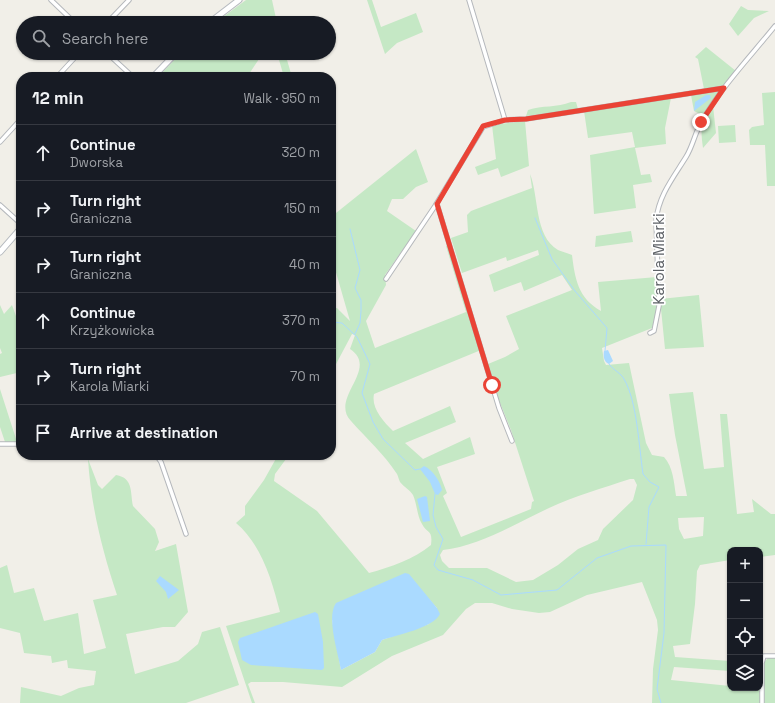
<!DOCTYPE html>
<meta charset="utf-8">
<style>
:root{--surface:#171b24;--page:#20242c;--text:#f1f3f6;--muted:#9ea1a6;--line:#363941}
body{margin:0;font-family:"Space Grotesk",sans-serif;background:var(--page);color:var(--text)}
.controls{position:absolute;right:12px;bottom:12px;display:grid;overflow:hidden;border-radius:8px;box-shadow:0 1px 3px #0004}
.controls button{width:36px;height:36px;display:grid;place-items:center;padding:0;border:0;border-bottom:1px solid var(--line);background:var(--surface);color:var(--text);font:20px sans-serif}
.stop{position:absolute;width:12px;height:12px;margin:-9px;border:3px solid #ea4335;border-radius:50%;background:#fff}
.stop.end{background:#ea4335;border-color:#fff;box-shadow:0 1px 4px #0008}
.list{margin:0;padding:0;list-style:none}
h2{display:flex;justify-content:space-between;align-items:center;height:52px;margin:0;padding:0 16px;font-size:17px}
h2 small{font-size:13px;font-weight:400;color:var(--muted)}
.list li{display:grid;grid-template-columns:26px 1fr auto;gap:12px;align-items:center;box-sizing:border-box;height:56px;padding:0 16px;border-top:1px solid var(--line)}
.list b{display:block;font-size:15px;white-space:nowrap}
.list p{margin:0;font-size:13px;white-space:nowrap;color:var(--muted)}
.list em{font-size:13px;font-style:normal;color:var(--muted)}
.icon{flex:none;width:22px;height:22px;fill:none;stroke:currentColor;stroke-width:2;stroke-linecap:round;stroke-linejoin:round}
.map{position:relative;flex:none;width:775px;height:703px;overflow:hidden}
.search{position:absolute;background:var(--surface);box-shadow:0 1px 3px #0004;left:16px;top:16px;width:320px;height:44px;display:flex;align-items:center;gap:10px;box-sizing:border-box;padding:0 14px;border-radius:22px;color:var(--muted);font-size:15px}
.panel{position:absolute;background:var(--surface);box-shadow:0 1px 3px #0004;left:16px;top:72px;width:320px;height:388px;border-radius:16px}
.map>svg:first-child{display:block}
.green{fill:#c5e8c5;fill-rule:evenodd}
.water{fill:#aadaff}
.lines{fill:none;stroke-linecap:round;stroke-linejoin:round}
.stream{stroke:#aadaff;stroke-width:1}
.minor-casing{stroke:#b5b8bc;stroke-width:5.5}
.secondary-casing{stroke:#b6babf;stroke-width:7}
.minor{stroke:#fff;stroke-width:3.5}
.secondary{stroke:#fff;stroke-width:5}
.route{stroke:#ea4335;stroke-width:5}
.labels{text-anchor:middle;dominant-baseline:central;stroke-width:3.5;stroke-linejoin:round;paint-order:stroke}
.street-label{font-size:15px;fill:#5f6368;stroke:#fff}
</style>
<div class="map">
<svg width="775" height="703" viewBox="0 0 775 703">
<rect width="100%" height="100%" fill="#f1efe8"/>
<path class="green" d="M246,0H272L277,23H215Z
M367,0H372L381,27L416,13L423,32L397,43L385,54Z
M741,6L748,10L769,11L754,18L738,36L729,24Z
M706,47L736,71L723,87L704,89L698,59L695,57Z
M181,53H263L247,77H158Z
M277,53H285L292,77H284Z
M721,90L702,118V115L694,111L691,95Z
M775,92V186H767L765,145H750L749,130L752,127L764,125L762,93Z
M671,98L665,128L666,144L635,148L641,175L650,174L652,182L633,185L636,208L594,214L590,155L635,147L632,132L588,138L584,111Z
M571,102H576L578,109L526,116L528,110C542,105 557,108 571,102Z
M713,106L716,133L703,148C700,126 701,125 713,106Z
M525,121L529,166L501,177L498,168L478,175L475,167L496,159L492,125Z
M735,125L736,142L719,143L718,126Z
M416,149L428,182L416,187L403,199H392L387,211L416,231L385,275L386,285L366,321L375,348L466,312L446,246L448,245L481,350L374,394C371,408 383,421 393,431L450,406L456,422L405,443L423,459L470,437L475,454L437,467L447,493L443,496L461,537L531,509L532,502L534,501L511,430L498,398L488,364L505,357L519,349L506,316L572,290L562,275L524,291L521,282L494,292L489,275L539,255L538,250L507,261L506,257L462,273L451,238L468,232L467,215L471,211L532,188L530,174C539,196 534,236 558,250C562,252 568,253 572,255C575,279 578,298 601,311L598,282L657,277L658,307L652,328L602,348L604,361L606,365L629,363L646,443L652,455L664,457C673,467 674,482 676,496H687L675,435L669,394L693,392L704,469L724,467L720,414H727L737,514L754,512L752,499L771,514H775V555L760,557V550H730V560L700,565L697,571L695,604L690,644L673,646L675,657L730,661V671L674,667L671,680L730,686V688L764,689L763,674L760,673V663H763L769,657L775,658V703H652L653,669L658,630L657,620L642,582L587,595L550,612L539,613L512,609L492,603H475L466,609L443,635L392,656L342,687L283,682H251L248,684L255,703H252L226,626L280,612C272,581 262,545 236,523L245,515V506L264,480L278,455H289L275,474L274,481L317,511L369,573C391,567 414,559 431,545C433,529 427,534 422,524C417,516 417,504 413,495C410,490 404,487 400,482C399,480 398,476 397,474C384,454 367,439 351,421C329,398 380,369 350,349L355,335L352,334L335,366L331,362V309L337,308L350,321L331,255V217ZM630,479H634L637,485L633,500L603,529L598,540L578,549L558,565L533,580L516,582L487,568H449L442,561L440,555L443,550C479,546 517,523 549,508C574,496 603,488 630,479ZM704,517L703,536L684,539L679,529L678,518ZM428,598L437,608L429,624L382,640L375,652L341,670L332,620Z
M631,231L633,242L595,247L596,236Z
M699,295L704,347L665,349L660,299Z
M0,305L4,314L12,305L21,330V372L0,377V354L2,353L0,348Z
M0,389L17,442H5L0,427Z
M88,459L98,485L102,489L116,475C134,478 130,493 133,506L155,529L159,542L155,551L176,544L188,612L175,627H163L126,634L135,674L178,661L198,644L202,632L220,627L239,685L186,703H20L21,687L61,696L79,688L94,685L96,671L68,668L67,660L52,663L51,656L24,653L20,633L0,628V568L7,565L14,593L34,588L44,621L78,613L84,654L106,648L93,600L117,595C102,550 91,506 88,459Z"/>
<path class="water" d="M706,95H710L711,98L694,111L695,102Z
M608,350L613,361L609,364C604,362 603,356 604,351Z
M424,466C433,470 440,481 442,490L438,495L435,494L430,482L420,469Z
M425,496L427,497L430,521L423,522L417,499Z
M405,573L409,574L437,608L440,614C433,628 397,635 382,640L375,652L341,670C338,652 326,617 336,603Z
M160,576L179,590L168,599L166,592L156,581Z
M315,612L318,614L323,642L324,668L322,670L251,665L242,660L238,642L240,638Z"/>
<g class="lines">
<path class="stream" d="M535,218L552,259L575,291L607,328L605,351
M350,229L360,270L355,288L361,300V311L360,323L355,334
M331,322L342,323L357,337L370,364L362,393L373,422L383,439L415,470L420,469
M609,364C613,370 621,373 624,379C637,401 639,447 643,474L650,482L659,487L649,507L646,544
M435,494L433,515L436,527L443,539L434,565L438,570L473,580L501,595L557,590L597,558L631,546L666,545L664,633L657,689L661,703"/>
<g class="minor-casing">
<path id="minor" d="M51,0L75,23
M469,0L505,120L526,119L724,88
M107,23L129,0
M107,53L133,77
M57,77L79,53
M0,142L21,119
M437,204L499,408L512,441
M0,205L21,224
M386,279L435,206L483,127L505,120
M650,333L654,331L659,306L656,220C659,195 673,178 686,157C693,146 695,132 702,121C722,86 750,57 775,26
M0,444H21
M156,455L161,462L186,534
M762,703V663L764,656H775"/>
</g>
<g class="secondary-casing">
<path id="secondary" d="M209,23L239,0
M153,77L176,53
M0,252L21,228"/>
</g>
<use href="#minor" class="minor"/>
<use href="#secondary" class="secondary"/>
</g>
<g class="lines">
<path class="route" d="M492,385L437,204L483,126L505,120L526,119L724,88L701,122"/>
</g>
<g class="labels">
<g class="street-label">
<text transform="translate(658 259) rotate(-90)">Karola Miarki</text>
</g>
</g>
</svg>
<div class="controls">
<button>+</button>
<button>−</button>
<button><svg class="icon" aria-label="locate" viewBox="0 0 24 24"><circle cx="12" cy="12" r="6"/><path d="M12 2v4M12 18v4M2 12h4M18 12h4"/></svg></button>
<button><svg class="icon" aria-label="layers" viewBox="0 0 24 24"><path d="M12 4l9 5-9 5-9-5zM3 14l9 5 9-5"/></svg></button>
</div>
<div class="stop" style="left:492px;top:385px"></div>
<div class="stop end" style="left:701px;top:122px"></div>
<div class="search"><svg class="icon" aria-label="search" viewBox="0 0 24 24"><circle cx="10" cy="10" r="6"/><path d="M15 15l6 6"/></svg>Search here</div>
<section class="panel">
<h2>12 min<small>Walk · 950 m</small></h2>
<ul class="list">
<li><svg class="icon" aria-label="ahead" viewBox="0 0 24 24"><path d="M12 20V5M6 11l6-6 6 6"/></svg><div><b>Continue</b><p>Dworska</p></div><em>320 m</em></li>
<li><svg class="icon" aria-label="right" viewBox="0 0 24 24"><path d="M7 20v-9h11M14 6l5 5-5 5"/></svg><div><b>Turn right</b><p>Graniczna</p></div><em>150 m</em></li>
<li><svg class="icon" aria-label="right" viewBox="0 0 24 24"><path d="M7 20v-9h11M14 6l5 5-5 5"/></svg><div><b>Turn right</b><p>Graniczna</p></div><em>40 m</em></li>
<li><svg class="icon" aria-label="ahead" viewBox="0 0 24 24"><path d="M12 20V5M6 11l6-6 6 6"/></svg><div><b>Continue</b><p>Krzyżkowicka</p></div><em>370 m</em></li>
<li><svg class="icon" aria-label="right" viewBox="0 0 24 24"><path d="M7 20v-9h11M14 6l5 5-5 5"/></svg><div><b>Turn right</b><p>Karola Miarki</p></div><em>70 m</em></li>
<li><svg class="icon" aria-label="arrive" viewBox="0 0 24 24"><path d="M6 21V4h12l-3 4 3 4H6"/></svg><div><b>Arrive at destination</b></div></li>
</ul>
</section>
</div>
